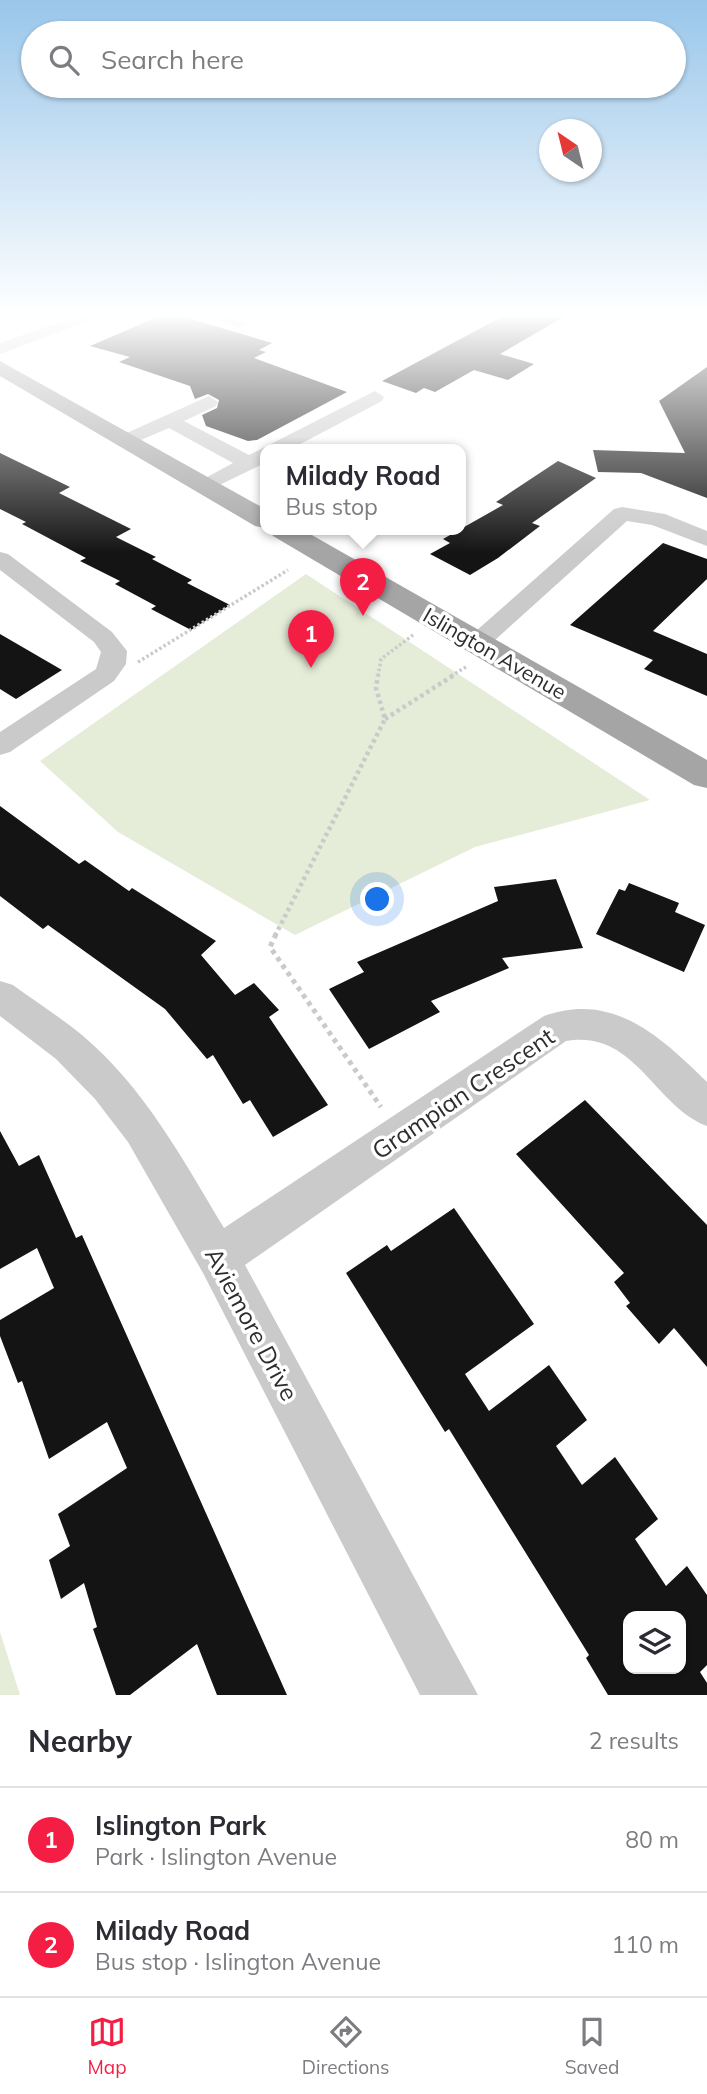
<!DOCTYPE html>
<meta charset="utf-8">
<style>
:root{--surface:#fff;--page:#f7f7f7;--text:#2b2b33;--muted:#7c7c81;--line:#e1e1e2;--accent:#f41e44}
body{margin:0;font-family:Mulish,sans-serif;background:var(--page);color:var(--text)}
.controls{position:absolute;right:21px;bottom:21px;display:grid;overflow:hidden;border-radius:14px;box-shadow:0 2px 5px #0004}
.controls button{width:63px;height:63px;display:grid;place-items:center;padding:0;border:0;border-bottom:2px solid var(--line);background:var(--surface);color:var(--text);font:35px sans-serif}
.compass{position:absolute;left:539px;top:119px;width:63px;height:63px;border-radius:50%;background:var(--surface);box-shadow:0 2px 5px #0004;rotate:325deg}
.you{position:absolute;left:378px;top:900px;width:24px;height:24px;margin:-18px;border:5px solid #fff;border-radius:50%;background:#1a73e8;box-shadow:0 0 0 10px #1a73e833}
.badge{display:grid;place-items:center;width:46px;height:46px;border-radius:50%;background:var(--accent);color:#fff;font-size:23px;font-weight:700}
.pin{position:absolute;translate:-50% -58px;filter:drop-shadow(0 2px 4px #0008)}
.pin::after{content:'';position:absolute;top:37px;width:24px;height:21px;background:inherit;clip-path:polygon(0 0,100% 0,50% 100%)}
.popup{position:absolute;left:260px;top:444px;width:206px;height:91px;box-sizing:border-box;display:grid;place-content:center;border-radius:14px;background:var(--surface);filter:drop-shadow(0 2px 5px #0005);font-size:23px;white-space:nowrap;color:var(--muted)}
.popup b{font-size:26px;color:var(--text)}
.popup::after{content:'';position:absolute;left:50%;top:100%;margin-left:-14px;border:14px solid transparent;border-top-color:var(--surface)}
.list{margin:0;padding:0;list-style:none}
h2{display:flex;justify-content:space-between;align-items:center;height:91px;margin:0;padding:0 28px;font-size:30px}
h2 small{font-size:23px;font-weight:400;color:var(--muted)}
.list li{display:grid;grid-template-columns:46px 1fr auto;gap:21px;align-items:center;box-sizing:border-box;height:105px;padding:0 28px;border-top:2px solid var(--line)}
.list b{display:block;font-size:26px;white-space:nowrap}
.list p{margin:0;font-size:23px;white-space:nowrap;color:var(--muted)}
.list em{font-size:23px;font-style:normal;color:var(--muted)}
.icon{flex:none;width:38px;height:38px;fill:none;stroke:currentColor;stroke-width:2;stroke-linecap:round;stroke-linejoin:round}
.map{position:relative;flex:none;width:707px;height:1695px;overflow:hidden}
.search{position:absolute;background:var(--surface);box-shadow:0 2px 5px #0004;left:21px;right:21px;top:21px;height:77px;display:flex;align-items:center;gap:18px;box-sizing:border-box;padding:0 24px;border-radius:38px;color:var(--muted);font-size:26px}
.sheet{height:301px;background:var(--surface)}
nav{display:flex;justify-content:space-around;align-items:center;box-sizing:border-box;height:98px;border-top:2px solid var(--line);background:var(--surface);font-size:19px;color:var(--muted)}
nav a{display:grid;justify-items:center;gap:4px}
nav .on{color:var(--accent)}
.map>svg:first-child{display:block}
.green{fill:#e5ecd8}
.building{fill:#141414;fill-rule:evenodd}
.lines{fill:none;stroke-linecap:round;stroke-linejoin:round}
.path-far2{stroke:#cacaca;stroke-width:3.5;stroke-dasharray:2.5 2.5;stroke-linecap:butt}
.path-far1{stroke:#cacaca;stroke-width:4.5;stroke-dasharray:3.5 3.5;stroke-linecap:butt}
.path{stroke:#cacaca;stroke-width:5;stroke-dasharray:4.5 4.5;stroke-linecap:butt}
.minor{fill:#cacaca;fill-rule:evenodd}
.major{fill:#a5a5a5;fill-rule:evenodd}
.labels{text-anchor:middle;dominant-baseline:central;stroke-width:7;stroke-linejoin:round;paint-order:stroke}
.street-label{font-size:21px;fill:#2d2d2d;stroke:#fff}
.near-street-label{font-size:24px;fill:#2d2d2d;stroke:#fff}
</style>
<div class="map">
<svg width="707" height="1695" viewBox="0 0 707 1695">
<rect width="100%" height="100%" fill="#fff"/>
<path class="green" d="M306,574L650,800L475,847L295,935L118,832L40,761Z
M0,1632L20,1695H0Z"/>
<path class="building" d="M162,315H178L272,343L259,350L266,352L254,358L347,392L257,440L248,441L206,426L202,415L217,408L219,400L208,394L195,399L190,386L119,362L130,357L90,346Z
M505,315H567L500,354L534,364L508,380L474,370L435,392L424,388L416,393L382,381Z
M707,367V498L641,473L598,472L593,450L685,453L659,401Z
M0,453L70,487L59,493L131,529L116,537L156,557L152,559L192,580L187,583L230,605L191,630L151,609L156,606L115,584L120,581L80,561L86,558L22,524L26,522L0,509Z
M558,461L596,478L532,523L540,526L498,558L470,575L430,554L450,543L443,539L503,505L496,502Z
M663,543L707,559V579L653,631L707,654V696L644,669L653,660L570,625Z
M0,634L62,670L16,699L0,689Z
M0,806L79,864L85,860L129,891L132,888L216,941L201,955L235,995L254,983L279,1010L269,1017L328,1105L273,1137L250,1100L243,1104L213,1055L207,1059L165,1009L48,925L43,929L0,896Z
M556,879L583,948L502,958L509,968L431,1001L440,1012L369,1049L329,989L364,972L357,962L498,901L494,887Z
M629,883L679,903L675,912L705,925L684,972L596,934L619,889L625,891Z
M585,1100L707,1225V1367L674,1328L659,1344L626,1306L630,1303L614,1282L624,1273L516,1154Z
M0,1131L19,1166L39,1155L76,1238L82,1235L287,1695H217L197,1644L130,1695H116L93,1629L97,1627L84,1583L61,1599L49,1560L70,1546L58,1514L127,1468L107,1422L49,1459L22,1381L18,1383L0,1336V1320L54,1288L37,1248L0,1269Z
M454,1208L534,1324L465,1374L489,1411L549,1365L587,1420L556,1446L582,1485L615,1457L658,1519L635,1539L666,1586L687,1566L707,1595V1665L700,1672L707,1683V1695H608L586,1658L589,1655L449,1429L445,1432L346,1273L387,1245L391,1251ZM628,1616H681V1669H628Z"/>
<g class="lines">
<path class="path-far2" d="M138,662L288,570
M378,676L381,659L413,635
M451,676L466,667"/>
<path class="path-far1" d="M385,719L454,675
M275,936L385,719L376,688L378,675"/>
<path class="path" d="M276,934L270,947L381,1107"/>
<path class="minor" d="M80,315H104L0,354V343Z
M206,315H232L248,323L240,328Z
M375,391L384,397L382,401L289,450H265V463L205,492L198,490L194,486L198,482L233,463L169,428L127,446L117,440L120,436L209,396L218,402L216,406L184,421L249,455Z
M622,507L665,514L707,531V546L652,525L627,521L486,648H468L464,643L468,638L614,509Z
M0,552L8,554L112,632L127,651L126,664L114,681L10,752L0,755V732L96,669L101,652L94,642L0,570Z
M0,981L13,985C36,1002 60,1017 82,1035C145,1088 183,1160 224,1228L544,1016C613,991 661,1037 707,1082V1126C654,1106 635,1029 566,1041L245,1265L478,1695H420L203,1273L128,1142L95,1099L56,1059L0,1016Z"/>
<path class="major" d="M0,361L265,509V528L255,526L0,376Z
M270,530H303L707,760V788L694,785L273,536Z"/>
</g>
<linearGradient id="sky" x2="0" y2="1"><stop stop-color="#99c6ea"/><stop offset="0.57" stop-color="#fff"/><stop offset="1" stop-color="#fff" stop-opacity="0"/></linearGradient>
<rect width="707" height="553" fill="url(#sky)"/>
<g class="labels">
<g class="street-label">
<text transform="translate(495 653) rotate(30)">Islington Avenue</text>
</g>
<g class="near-street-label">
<text transform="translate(463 1093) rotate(-34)">Grampian Crescent</text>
<text transform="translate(252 1324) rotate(62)">Aviemore Drive</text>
</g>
</g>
</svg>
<div class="controls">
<button><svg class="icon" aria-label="layers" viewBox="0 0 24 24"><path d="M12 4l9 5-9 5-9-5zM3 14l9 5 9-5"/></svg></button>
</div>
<svg class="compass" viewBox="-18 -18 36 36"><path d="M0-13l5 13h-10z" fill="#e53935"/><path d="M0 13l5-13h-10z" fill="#7c7c81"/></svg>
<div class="you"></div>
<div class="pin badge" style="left:311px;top:668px">1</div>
<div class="pin badge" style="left:363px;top:616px">2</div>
<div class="popup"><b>Milady Road</b>Bus stop</div>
<div class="search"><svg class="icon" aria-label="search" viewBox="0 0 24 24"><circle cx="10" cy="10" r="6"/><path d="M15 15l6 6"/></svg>Search here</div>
</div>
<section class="sheet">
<h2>Nearby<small>2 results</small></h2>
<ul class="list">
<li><span class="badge">1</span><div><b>Islington Park</b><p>Park · Islington Avenue</p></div><em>80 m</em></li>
<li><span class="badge">2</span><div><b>Milady Road</b><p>Bus stop · Islington Avenue</p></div><em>110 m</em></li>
</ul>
</section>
<nav>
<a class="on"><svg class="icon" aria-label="map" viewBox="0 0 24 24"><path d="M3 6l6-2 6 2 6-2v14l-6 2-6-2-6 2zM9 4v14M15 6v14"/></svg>Map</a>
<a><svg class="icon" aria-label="directions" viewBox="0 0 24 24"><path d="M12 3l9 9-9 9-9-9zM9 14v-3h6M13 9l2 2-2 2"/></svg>Directions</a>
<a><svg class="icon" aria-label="saved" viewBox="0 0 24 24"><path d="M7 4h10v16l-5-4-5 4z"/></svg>Saved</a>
</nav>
